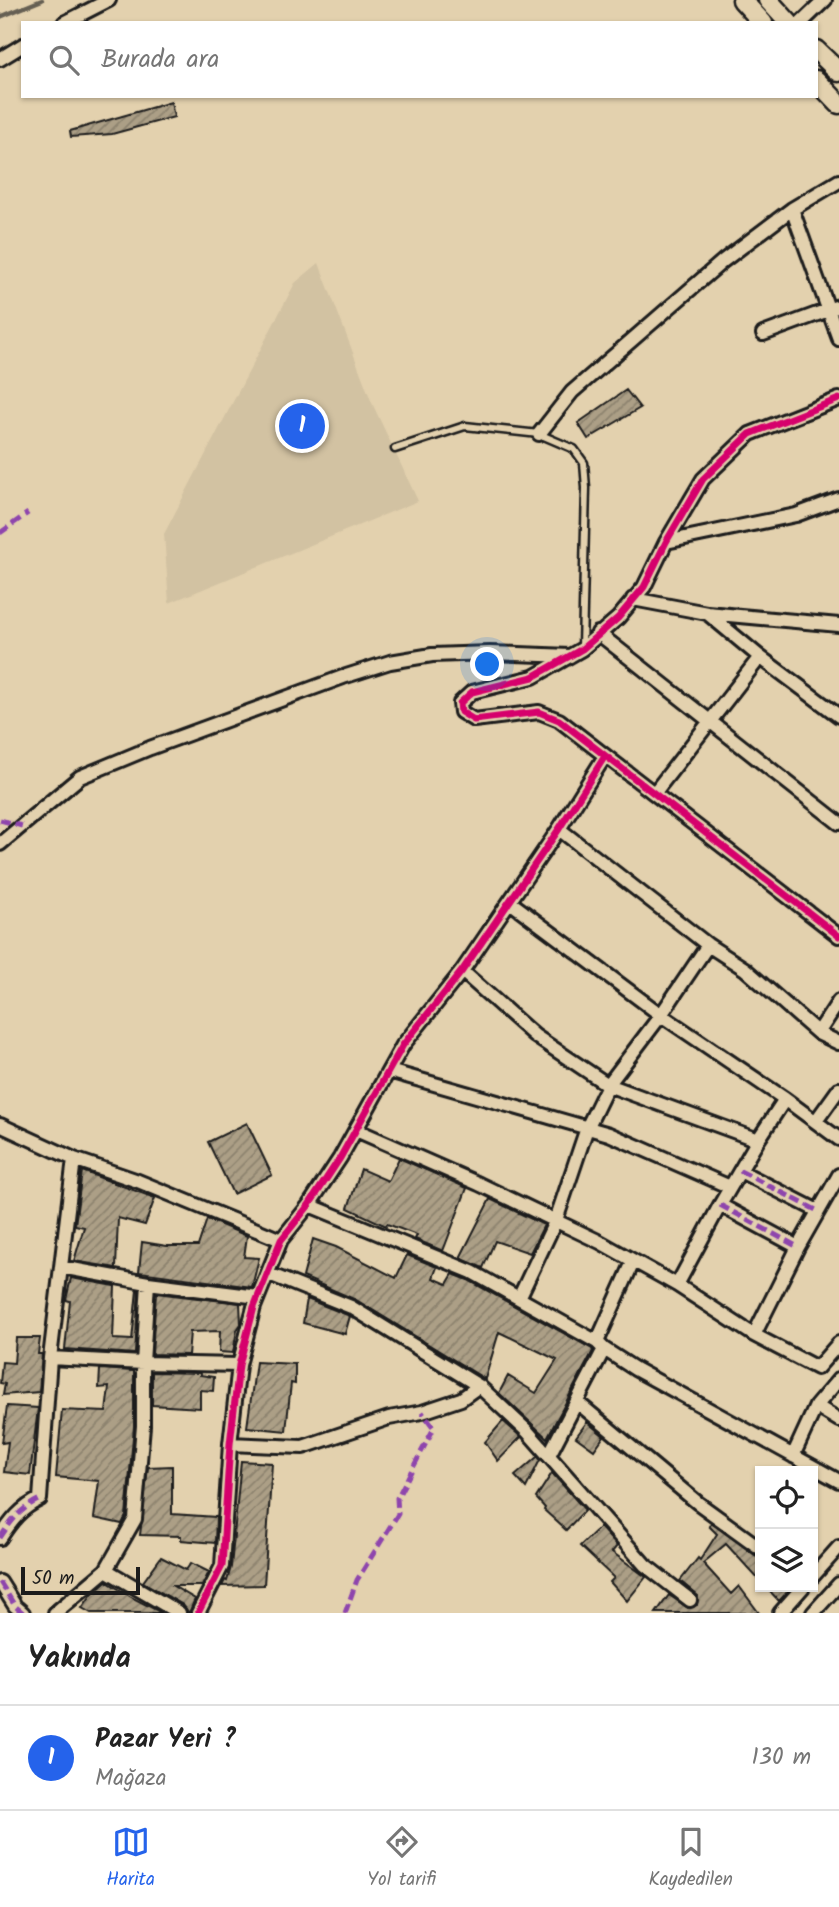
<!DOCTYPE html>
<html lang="tr">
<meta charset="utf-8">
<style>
:root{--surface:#fff;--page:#f6f6f6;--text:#222;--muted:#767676;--line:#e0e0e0;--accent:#2563eb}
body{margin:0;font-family:Kalam,sans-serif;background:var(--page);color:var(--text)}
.controls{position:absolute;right:21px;bottom:21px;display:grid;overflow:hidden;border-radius:0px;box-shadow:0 2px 5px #0004}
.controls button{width:63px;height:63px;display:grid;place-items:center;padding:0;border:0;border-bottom:2px solid var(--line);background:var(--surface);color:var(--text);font:35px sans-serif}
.scale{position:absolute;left:21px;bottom:18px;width:119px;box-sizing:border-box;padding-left:7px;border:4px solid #1c1c1c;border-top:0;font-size:19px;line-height:24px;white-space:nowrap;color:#1c1c1c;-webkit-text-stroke:5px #e3d1ae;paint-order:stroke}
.you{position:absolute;left:488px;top:665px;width:24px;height:24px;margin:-18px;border:5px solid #fff;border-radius:50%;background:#1a73e8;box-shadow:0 0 0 10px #1a73e833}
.badge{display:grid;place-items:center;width:46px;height:46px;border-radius:50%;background:var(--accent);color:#fff;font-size:23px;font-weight:700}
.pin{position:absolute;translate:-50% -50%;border:4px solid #fff;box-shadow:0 2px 7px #0006}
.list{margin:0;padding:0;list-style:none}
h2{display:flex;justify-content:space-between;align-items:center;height:91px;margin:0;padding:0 28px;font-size:30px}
h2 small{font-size:23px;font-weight:400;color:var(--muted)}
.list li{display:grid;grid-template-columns:46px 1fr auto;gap:21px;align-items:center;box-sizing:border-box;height:105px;padding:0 28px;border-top:2px solid var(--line)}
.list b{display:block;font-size:26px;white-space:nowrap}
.list p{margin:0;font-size:23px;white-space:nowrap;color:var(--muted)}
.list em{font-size:23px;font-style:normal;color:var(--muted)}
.icon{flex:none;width:38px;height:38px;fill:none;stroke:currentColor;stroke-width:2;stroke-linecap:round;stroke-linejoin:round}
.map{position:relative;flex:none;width:839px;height:1613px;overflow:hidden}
.search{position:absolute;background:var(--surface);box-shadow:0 2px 5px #0004;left:21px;right:21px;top:21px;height:77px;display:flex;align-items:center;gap:18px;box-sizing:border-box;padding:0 24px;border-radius:0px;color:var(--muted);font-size:26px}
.sheet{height:196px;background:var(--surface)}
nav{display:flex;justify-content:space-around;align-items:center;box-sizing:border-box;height:98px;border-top:2px solid var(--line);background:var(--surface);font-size:19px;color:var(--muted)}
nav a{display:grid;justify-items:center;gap:4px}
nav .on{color:var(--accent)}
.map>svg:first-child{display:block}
.built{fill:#d2c2a2}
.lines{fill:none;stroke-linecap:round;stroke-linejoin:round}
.stream{stroke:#655f52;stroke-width:4.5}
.building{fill:url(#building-hatch);stroke:#1c1c1c;stroke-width:2}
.lane-casing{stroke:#1c1c1c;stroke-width:11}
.street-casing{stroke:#1c1c1c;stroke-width:18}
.secondary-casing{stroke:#1c1c1c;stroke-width:23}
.lane{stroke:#e3d1ae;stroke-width:6}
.street{stroke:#e3d1ae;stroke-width:12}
.secondary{stroke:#e3d1ae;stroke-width:18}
.quiet{stroke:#8e44ad;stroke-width:5;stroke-dasharray:10 5;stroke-linecap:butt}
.cycleway-casing{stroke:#e3d1ae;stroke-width:11}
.cycleway{stroke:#d6006c;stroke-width:7}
</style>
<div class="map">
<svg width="839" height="1613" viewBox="0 0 839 1613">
<defs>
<pattern id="building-hatch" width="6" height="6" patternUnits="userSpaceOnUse" patternTransform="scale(1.75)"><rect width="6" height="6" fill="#ac9f86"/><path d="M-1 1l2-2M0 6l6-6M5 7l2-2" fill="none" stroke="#8b816d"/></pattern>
</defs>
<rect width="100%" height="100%" fill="#e3d1ae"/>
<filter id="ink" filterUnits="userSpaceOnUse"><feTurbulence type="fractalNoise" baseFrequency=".0143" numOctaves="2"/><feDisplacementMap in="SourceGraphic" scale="14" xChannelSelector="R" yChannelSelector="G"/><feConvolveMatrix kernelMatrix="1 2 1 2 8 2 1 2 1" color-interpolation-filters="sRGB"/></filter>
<g filter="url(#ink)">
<path class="built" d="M319,263L372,403L418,501L169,603L164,534L295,283Z"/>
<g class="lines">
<path class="stream" d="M0,17L42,0"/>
</g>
<path class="building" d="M171,102L174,117L112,134L71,137L70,131Z
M626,390L640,408L588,439L578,423Z
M247,1123L272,1175L233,1194L208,1142Z
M399,1158L467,1188L443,1251L415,1239L417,1235L387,1224L386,1226L348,1208L361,1169L388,1181Z
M82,1171L155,1198L145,1225L118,1218L116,1268L74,1261L84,1227L75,1225Z
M490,1199L544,1225L530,1253L495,1241L483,1268L460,1258Z
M207,1219L247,1236L244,1257L259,1258L252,1287L139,1272L142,1242L167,1246H198Z
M313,1239L336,1247L396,1278L407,1255L437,1267L433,1278L447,1284L453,1274L468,1280L592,1349L593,1351L547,1438L499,1393L508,1376L536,1393L557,1360L499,1332L485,1379L356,1300L303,1277Z
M71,1278L115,1286L113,1339L132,1340L137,1290H139L135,1354L65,1349L70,1301L66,1300Z
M156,1293L240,1303L241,1324L237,1330L233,1353L219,1352L220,1331L190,1332L188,1355L152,1354Z
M307,1299L350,1316L345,1334L303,1323Z
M16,1338H40L38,1354H42L39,1392L3,1395L5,1384L0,1383L2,1362L14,1363Z
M256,1362L295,1364V1384L291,1383L286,1431L247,1427Z
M100,1369L134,1371V1426L126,1516L122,1524L94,1518L99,1481L56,1477L62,1410L106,1412L109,1387L99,1388Z
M152,1372L201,1373L200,1375L214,1377L213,1391L200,1390V1408L152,1405Z
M7,1406L38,1408L30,1475L4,1472L8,1442L2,1443Z
M503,1421L521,1437L498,1461L485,1442Z
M587,1422L604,1436L594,1450L576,1437Z
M538,1456L540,1460L526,1488L515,1476Z
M241,1461L272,1463L264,1585L222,1586L225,1580L227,1581L231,1567Z
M172,1466V1514L216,1517L215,1543L181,1540V1536L140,1535L148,1467Z
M552,1473L585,1510L566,1530L544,1510L545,1508L536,1498Z
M711,1523L755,1555L760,1557V1581L726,1544L703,1563L731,1594L739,1586L759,1613H656L669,1595L688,1608L697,1605L698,1596L680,1581L698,1558L700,1560L717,1534L709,1526Z
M600,1527L617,1546L612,1552L646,1577L627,1601L610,1582L614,1578L580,1546Z
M161,1557L186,1570L191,1563L209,1572L202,1586H173L195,1599L189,1613L183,1605L143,1582Z
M106,1581L131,1597L162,1613H91L82,1608L92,1594Z
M766,1587H792L779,1601Z"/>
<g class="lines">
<g class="lane-casing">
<path id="lane" d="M395,449L465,426L539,434L574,449L584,463L586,488L582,647"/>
</g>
<g class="street-casing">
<path id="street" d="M64,23L109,0
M801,23L825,0
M0,59L23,45
M792,209L839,339
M763,334L839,306
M839,399L750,434L703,479L666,542L644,587L618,618L582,649L533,677L472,692L460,703L461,712L474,720L539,712L559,720L839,936
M539,434L572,392L723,261L792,209L839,181
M666,542L796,515L839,499
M633,599L707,613L839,625
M707,613L760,657L839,716
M598,633L839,823
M655,792L760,657
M559,829L708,945L745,969L818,1033L839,1043
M0,844L80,777L150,748L343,677L390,662L432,655L490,653L570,656
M510,902L661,1015L785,1099L839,1139
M462,971L535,1036L608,1085L758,1140L785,1099
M818,1033L839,1001
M389,1071L609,1134L730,1187
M816,1121L839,1089
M0,1125L74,1159L138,1181L281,1240
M356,1130L479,1184L600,1242L677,1285L754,1335L817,1368L839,1343
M740,1171L818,1211
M309,1205L472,1272L597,1342L604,1349L635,1369L839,1481
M720,1205L798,1247
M61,1267L148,1283L258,1297
M269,1274L351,1307L479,1386L527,1431L645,1565L690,1600
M677,1285L720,1205L758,1140
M519,1298L556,1220L587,1128L608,1085L661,1015L708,945
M754,1335L798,1247L839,1175
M597,1342L633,1262
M50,1358L143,1363L239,1365
M577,1402L698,1503L760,1548
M816,1406L839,1420
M230,1444L303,1447L389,1418L422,1412L461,1399L479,1386
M549,1455L604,1349
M793,1456L816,1406L839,1379
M0,1538C11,1521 21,1508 40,1499L50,1358L74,1159
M106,1570L179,1613
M813,1576L839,1547
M0,1582L15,1606L23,1613
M55,1613L106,1570L135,1519L143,1426V1363L148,1283
M198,1613L222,1566L230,1444L239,1365L254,1307L281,1240L309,1205L340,1158L403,1045L462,971L559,829L605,756
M780,1613L803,1587
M813,1613L839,1584"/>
</g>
<g class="secondary-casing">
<path id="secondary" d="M742,0L763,23
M768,0L789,23
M816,50L839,72
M816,80L839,104"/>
</g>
<use href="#lane" class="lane"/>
<use href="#street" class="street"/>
<use href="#secondary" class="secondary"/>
<path class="quiet" d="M0,533L28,513
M0,820L22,826
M740,1171L818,1211
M720,1205L798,1247
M0,1538C11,1521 21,1508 40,1499
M0,1582L15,1606L23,1613
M345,1613L357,1580L398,1514L397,1498L434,1428L422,1412"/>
<g class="cycleway-casing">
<path id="cycleway" d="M839,399L750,434L703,479L666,542L644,587L618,618L582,649L533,677L472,692L460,703L461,712L474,720L539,712L559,720L839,936
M198,1613L222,1566L230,1444L239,1365L254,1307L281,1240L309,1205L340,1158L403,1045L462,971L559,829L605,756"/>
</g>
<use href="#cycleway" class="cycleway"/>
</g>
</g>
</svg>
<div class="controls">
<button><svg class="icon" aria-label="locate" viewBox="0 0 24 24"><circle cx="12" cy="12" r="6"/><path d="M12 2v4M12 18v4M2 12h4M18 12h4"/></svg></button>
<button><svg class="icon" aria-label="layers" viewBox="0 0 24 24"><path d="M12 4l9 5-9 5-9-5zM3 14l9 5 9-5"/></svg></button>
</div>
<div class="scale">50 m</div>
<div class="you"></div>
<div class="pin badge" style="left:302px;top:426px">1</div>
<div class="search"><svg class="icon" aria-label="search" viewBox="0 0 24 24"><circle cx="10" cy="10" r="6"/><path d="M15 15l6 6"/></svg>Burada ara</div>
</div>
<section class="sheet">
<h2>Yakında<small></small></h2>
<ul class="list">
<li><span class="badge">1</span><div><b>Pazar Yeri ?</b><p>Mağaza</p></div><em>130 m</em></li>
</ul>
</section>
<nav>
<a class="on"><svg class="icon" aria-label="map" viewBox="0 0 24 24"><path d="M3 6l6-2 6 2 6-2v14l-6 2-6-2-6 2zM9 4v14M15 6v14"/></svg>Harita</a>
<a><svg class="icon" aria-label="directions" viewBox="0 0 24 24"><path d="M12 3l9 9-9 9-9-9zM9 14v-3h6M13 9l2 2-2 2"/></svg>Yol tarifi</a>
<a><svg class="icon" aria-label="saved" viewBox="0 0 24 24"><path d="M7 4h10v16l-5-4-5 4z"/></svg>Kaydedilen</a>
</nav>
